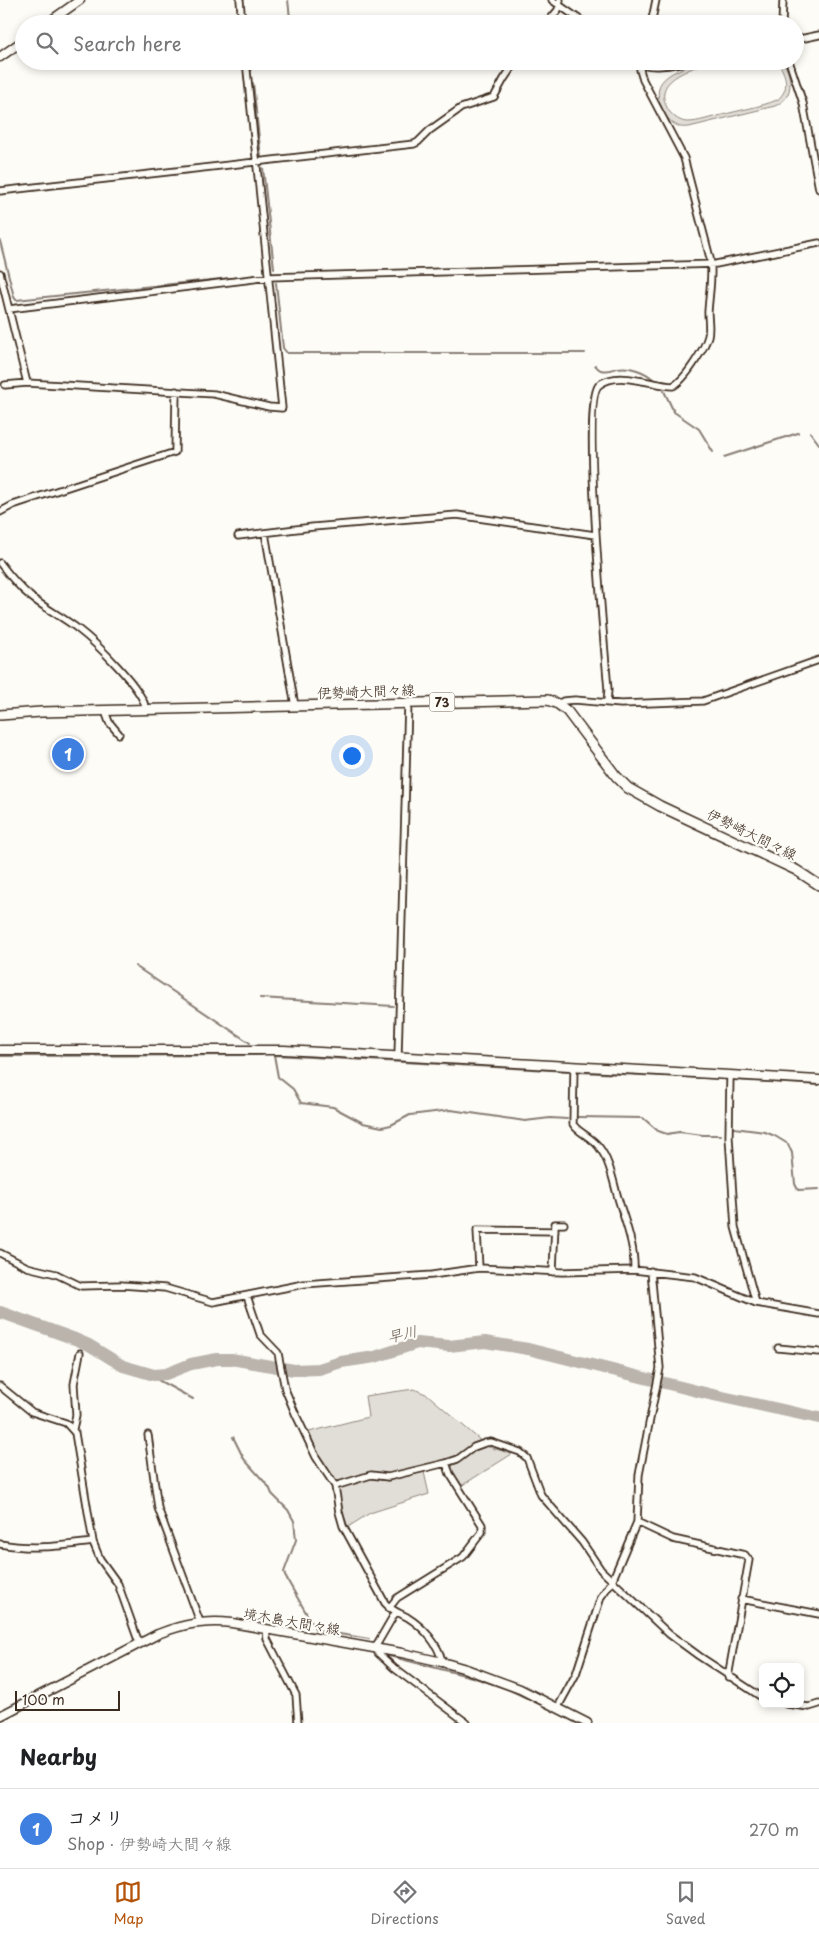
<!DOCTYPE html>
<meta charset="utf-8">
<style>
:root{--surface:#fff;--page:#f2f2f2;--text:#202124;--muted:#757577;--line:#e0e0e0;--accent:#b45309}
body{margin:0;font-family:"Playpen Sans","Klee One",sans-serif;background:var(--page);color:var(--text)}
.controls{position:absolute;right:15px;bottom:15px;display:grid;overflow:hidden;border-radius:8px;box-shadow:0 2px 8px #0003}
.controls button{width:45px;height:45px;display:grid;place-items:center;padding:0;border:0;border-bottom:1px solid var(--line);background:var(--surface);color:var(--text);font:25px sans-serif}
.scale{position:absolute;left:15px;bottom:12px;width:105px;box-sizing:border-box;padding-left:5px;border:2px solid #3b2a1e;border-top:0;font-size:14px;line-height:18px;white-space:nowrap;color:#3b2a1e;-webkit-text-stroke:4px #fdfcf7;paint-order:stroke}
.you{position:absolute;left:351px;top:755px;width:18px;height:18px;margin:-12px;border:4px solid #fff;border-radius:50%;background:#1a73e8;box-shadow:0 0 0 8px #1a73e833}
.badge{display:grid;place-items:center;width:32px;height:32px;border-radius:50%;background:var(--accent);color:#fff;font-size:16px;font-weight:700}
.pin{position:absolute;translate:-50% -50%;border:2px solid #fff;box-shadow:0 1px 5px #0006}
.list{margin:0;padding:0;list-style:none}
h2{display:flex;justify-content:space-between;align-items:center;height:65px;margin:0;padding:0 20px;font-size:21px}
h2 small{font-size:16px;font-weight:400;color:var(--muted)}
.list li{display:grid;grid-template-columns:32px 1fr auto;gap:15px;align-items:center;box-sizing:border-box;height:80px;padding:0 20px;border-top:1px solid var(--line)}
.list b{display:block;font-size:19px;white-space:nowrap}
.list p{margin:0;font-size:16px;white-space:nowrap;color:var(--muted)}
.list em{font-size:16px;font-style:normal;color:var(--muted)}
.icon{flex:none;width:28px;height:28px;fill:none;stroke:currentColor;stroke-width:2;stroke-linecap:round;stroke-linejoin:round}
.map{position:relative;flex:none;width:819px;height:1723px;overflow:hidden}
.search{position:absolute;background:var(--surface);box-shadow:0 2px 8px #0003;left:15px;right:15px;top:15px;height:55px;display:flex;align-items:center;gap:12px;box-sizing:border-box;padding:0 18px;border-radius:28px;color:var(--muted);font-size:19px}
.sheet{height:145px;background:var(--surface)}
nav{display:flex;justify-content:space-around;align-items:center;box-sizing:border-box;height:70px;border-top:1px solid var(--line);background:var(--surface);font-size:14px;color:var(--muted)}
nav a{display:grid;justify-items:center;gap:2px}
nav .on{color:var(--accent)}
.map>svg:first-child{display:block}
.green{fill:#e1ded7;stroke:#8e847a}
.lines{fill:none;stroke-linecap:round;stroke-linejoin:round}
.stream{stroke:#887d74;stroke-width:2}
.river{stroke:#bbb4ad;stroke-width:12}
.street-casing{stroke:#3b2a1e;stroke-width:9}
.secondary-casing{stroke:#3b2a1e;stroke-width:11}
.primary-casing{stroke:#3b2a1e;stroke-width:12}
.street{stroke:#fdfcf7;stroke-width:5.5}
.secondary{stroke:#fdfcf7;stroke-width:8}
.primary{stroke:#fdfcf7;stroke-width:9}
.labels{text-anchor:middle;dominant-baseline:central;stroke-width:4.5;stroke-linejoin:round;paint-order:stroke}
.shield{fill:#fdfcf7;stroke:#75695f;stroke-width:1}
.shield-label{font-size:12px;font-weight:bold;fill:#3b2a1e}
.street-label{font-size:14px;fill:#3b2a1e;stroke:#fdfcf7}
.water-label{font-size:15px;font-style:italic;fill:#615349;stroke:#fdfcf7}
</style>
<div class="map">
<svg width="819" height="1723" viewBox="0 0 819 1723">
<rect width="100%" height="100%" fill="#fdfcf7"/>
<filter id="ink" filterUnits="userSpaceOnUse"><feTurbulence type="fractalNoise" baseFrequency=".02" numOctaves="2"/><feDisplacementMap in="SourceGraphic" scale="10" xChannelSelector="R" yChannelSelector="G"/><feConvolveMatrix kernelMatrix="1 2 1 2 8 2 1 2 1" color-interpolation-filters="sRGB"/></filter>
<g filter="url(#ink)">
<path class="green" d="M698,61H708C687,72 650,80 669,111C674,117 680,122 688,122C699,122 711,117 722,115C740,110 760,107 777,100C791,89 786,74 777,61H783C792,77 795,97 775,106L689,127C686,127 681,128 678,126C664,121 653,95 661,83C668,72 687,67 698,61Z
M414,1389L428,1395L481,1441L450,1459L390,1474L367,1472L336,1483L320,1458L309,1432L368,1417L365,1396Z
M486,1446L512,1454L461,1486L452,1472V1466L471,1452Z
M424,1472L429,1494L370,1513L348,1527L343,1513L339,1490L340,1488L370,1478L388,1481Z"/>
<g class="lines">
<path class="stream" d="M247,24L290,18L288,0
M251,61V71
M253,83L261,157
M263,168L274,268
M0,241L14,297L16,300L260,275
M276,283L283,348L287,353H585
M595,365C596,366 599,370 601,370C606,372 613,369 618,368C629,366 644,371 653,379
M664,391L674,412L699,429L713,452
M810,432L819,444
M724,457L798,433
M135,966L250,1043
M260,998L393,1006
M0,1056L262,1055
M578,1072L723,1079
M733,1080L819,1085
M578,1117L643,1118L658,1131L667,1134L679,1132L703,1135H721
M567,1119L550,1118L525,1121L451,1110L410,1115L391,1125L382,1127L363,1123L333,1107L301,1103L293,1089L278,1077L274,1055L568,1071
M734,1128L765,1132L775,1136L788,1144L792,1153L795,1184L798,1190L819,1189
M154,1375L158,1380L193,1399
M233,1437L244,1459L269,1487L272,1494L288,1510L294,1521L296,1540L284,1572L285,1576L316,1630L369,1639
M385,1655L472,1677L508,1689L554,1711
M564,1716L576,1723"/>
<path class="river" d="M0,1312L75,1339L89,1345L123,1366L154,1375L166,1374L191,1364L217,1359H231L294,1370L319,1369L341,1362L375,1357L417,1343L449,1346L485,1342L528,1349L709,1394L819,1418"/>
<g class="street-casing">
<path id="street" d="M240,0L242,24
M552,0L586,24
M546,24L558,10L560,0
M651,24L656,0
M782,24L783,0
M795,40L819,35
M637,61C647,70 675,65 687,61
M789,61L803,103L819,189
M0,191L414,144L418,142L430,130L461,108L494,97L504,79L516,61
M0,273L27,383
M9,309L269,277L716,264L819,243
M5,385L27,383L214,394L269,407L282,408L246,61
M0,512L13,505L175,452L176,391
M265,533L295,706
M238,536L313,527L457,515L595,535
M0,563C9,575 19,587 31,597C46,609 63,617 78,629C95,642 144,689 146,710
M607,702L608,690C605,652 581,399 599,385C618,370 652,385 673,386C685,380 705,348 708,336C710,328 708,320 708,312C709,294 713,275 710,258L684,158L643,80L640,70L642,61
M558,704L563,701L575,700L621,704L703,701L819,660
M105,711L109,722L119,734
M398,1056L408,703
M574,1067L573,1124C577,1132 592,1137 599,1147C610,1161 613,1181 618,1198C625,1222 635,1245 634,1270
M730,1075L729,1137L735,1227L756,1303
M0,1253L27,1267L56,1274L81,1286L121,1285L165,1288L213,1302L304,1284L432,1275L479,1268L562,1272L634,1270L695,1277L756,1303L819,1314
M479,1268L477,1230L555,1231
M553,1272L555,1224H564
M247,1296L260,1334L278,1353L285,1389L295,1413L316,1457L335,1486L339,1512L343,1526L385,1603C392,1611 398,1612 407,1617C423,1627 439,1644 442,1662
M778,1348L819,1352
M0,1386L32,1412L66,1423L75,1433L93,1542L100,1559L118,1584L139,1643
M73,1429L76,1415L74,1384L80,1353
M148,1435L158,1508L200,1622
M335,1486L371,1475L388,1477L446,1463L458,1459L474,1447L485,1443L491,1442L520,1452L527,1458L541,1495L582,1542L601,1570L669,1634L699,1656L763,1698
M637,1522L673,1539L745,1555L749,1560L728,1677
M0,1544C32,1550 60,1546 93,1542
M741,1599L819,1614
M389,1608L397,1598L463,1557L482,1532V1525L450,1474L446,1463
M395,1613L377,1644L378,1653L394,1668L467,1723
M266,1629L267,1639L296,1695L298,1723
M786,1704L809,1707L819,1704
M558,1707L576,1674L601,1597L612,1581L637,1522L639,1475L660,1368L651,1271"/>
</g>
<g class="secondary-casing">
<path id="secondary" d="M46,24L80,0
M0,57L24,40
M0,1050H284L819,1080
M0,1716L158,1634C183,1624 205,1620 232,1623L402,1653L442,1662L466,1669L520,1689L587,1723"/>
</g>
<g class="primary-casing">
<path id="primary" d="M0,715L41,712L548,700L558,704L567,711L616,776L628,788L660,806L796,870L819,885"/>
</g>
<use href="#street" class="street"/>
<use href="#secondary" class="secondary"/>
<use href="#primary" class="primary"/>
</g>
</g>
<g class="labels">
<rect class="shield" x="429.5" y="692.5" width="25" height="19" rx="4"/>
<g class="shield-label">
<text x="442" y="702">73</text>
</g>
<g class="street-label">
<text transform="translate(366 691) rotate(-2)">伊勢崎大間々線</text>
<text transform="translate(752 834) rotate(26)">伊勢崎大間々線</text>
<text transform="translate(292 1621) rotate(10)">境木島大間々線</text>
</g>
<g class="water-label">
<text transform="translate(402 1333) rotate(-13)">早川</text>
</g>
</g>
</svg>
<div class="controls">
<button><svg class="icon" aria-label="locate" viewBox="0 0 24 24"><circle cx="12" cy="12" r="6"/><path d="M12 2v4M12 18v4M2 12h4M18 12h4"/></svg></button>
</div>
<div class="scale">100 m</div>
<div class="you"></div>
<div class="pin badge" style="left:68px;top:754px;background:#3f7fe0">1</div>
<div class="search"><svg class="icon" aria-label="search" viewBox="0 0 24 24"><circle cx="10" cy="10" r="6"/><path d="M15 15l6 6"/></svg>Search here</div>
</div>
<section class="sheet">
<h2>Nearby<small></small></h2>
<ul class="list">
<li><span class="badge" style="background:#3f7fe0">1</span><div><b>コメリ</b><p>Shop · 伊勢崎大間々線</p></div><em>270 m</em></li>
</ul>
</section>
<nav>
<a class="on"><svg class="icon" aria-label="map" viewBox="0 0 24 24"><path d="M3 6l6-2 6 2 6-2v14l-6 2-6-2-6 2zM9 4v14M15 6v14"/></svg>Map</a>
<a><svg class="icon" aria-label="directions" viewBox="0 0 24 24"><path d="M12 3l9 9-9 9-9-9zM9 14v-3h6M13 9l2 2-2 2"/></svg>Directions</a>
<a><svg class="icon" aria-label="saved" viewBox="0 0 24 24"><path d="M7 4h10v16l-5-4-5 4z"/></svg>Saved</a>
</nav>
